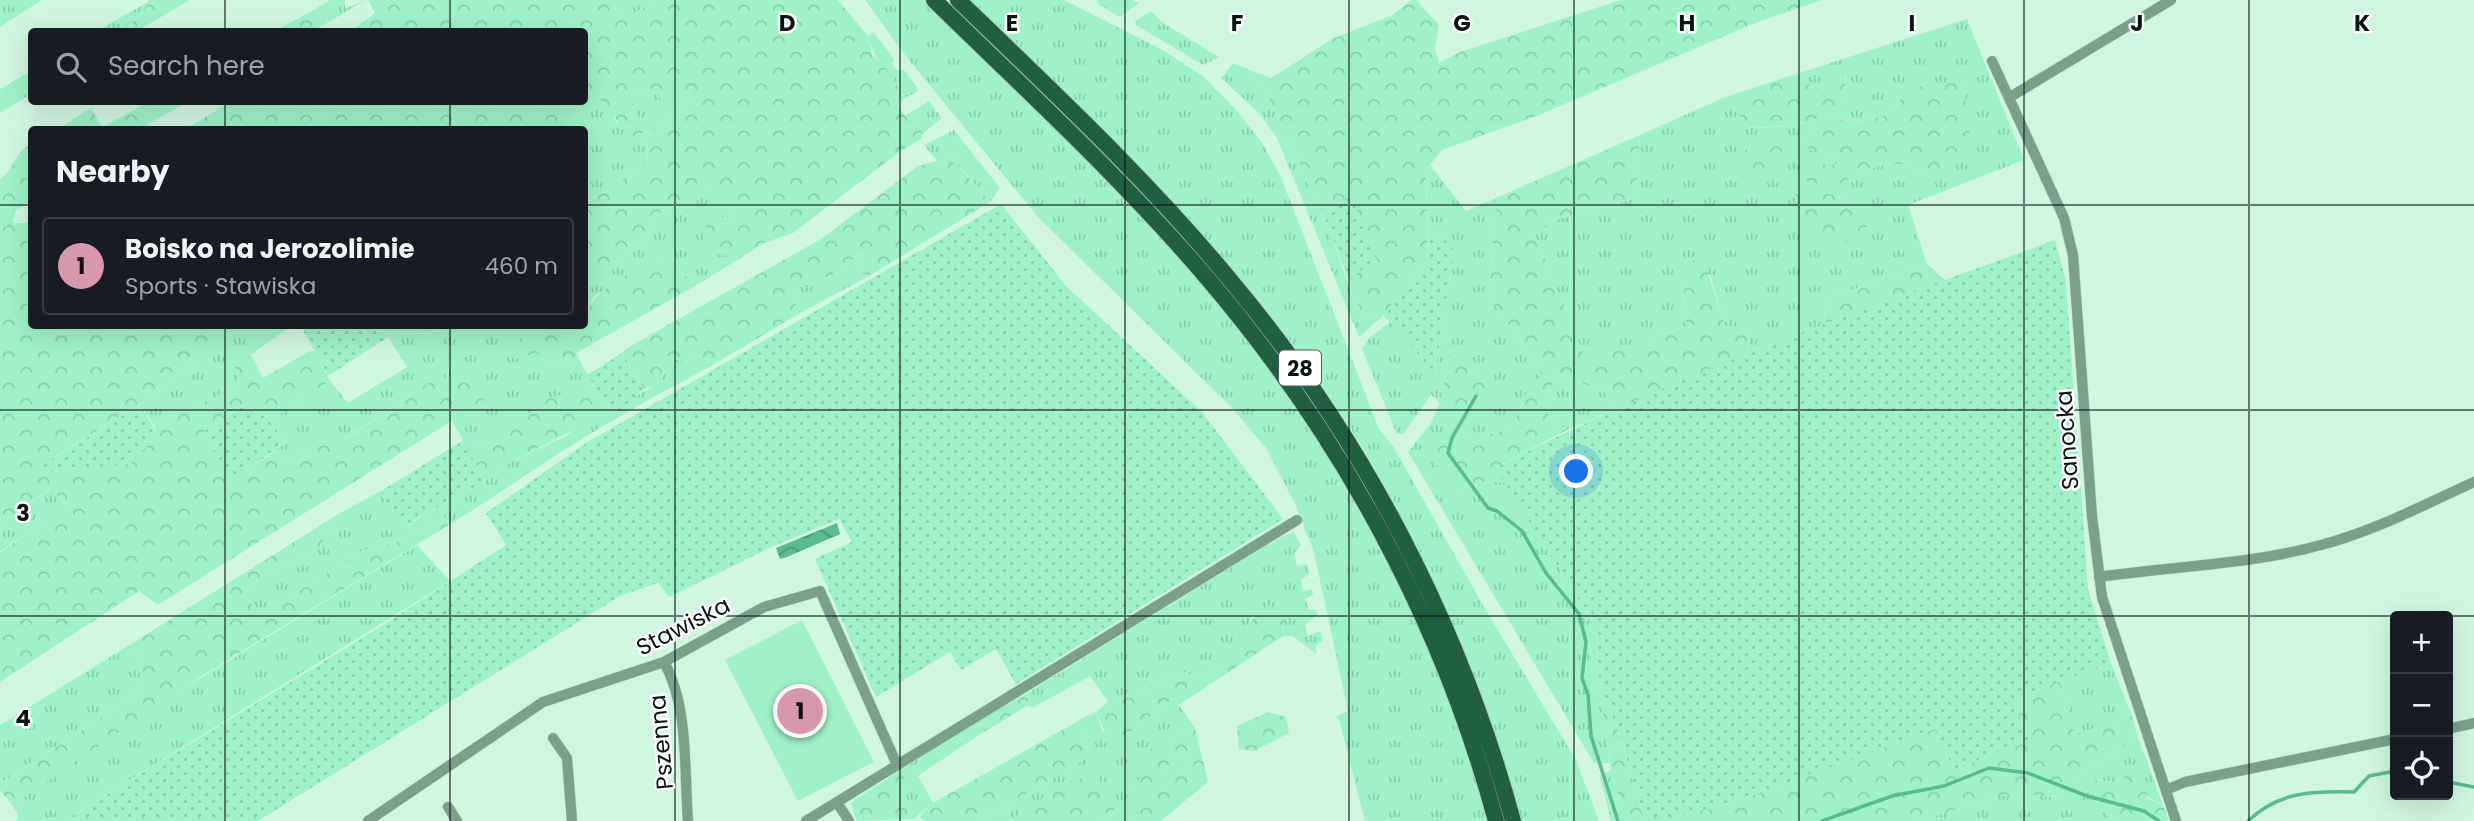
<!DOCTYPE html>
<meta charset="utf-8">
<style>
:root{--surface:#171b24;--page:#20242c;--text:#f1f3f6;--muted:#9ea1a6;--line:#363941;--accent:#d898ab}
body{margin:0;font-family:Poppins,sans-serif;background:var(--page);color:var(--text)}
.controls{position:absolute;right:21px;bottom:21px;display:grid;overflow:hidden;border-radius:7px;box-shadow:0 7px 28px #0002}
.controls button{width:63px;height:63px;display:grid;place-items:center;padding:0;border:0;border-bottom:2px solid var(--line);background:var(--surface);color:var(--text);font:35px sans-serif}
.you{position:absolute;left:1577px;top:472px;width:24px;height:24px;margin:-18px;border:5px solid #fff;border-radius:50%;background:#1a73e8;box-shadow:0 0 0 10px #1a73e833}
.badge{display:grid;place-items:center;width:46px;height:46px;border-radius:50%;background:var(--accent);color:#111;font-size:23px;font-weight:700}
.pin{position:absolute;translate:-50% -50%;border:4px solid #fff;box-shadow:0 2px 7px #0006}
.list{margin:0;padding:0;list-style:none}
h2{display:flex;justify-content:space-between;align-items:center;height:91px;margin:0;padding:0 28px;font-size:30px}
h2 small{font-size:23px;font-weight:400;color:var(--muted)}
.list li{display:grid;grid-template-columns:46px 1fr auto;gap:21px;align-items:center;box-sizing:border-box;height:98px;margin:0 14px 14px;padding:0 14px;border:2px solid var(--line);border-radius:7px}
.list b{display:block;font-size:26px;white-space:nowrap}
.list p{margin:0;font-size:23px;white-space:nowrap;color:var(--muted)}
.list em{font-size:23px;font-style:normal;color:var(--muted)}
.icon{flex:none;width:38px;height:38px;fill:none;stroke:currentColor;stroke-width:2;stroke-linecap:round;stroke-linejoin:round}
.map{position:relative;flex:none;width:2474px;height:821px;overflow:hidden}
.search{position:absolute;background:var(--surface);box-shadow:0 7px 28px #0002;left:28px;top:28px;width:560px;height:77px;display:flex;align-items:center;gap:18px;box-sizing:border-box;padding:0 24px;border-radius:7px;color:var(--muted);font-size:26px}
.panel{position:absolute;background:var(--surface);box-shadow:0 7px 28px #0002;left:28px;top:126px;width:560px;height:203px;border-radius:7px}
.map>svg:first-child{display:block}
.grass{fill:url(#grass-tufts);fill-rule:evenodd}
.forest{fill:url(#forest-crowns)}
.park{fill:url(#park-dots)}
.pitch{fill:#9ff2c8}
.water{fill:url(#water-waves)}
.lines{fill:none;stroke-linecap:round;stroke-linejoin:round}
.stream{stroke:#59bb8e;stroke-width:3.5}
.minor-casing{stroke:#b0d1bf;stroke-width:11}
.primary-casing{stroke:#b0d1bf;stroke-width:18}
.minor{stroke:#7aa08c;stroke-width:10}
.primary{stroke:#215f43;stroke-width:16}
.grid{fill:none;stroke:#08150f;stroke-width:2;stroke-opacity:0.55}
.labels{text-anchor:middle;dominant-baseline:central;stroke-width:5;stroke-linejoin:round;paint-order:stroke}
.shield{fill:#fff;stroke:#525b57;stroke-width:2}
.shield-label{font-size:21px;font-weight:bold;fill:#08150f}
.street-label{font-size:23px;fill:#08150f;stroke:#fff}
.grid-label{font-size:23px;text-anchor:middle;font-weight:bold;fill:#08150f;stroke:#fff;stroke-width:5;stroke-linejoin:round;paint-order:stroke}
</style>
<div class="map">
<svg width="2474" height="821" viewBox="0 0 2474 821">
<defs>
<pattern id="grass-tufts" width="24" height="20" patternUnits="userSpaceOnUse" patternTransform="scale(1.75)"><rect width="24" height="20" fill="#9ff2c8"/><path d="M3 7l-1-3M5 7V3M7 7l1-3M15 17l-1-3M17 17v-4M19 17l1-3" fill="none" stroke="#87cfab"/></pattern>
<pattern id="forest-crowns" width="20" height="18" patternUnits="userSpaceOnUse" patternTransform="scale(1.75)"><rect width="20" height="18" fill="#9ff2c8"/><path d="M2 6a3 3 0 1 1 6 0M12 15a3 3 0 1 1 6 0" fill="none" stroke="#87cfab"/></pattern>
<pattern id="park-dots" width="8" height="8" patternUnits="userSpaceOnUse" patternTransform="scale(1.75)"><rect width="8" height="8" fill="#9ff2c8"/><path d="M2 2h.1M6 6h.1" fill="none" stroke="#87cfab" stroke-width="1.8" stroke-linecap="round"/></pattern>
<pattern id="water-waves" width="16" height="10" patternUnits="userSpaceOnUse" patternTransform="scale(1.75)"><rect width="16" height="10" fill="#59bb8e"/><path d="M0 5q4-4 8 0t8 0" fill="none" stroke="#489772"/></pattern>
</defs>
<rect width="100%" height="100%" fill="#d0f5e0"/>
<path class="grass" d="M0,0H42L0,27Z
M330,0H345V8L366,0L330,21L310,12Z
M614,0H658L638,11L627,23L615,11Z
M865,0H924C1020,93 1118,185 1205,288C1335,443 1434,624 1487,821H1365L1339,719L1335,717L1348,711L1314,552L1295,504L1266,448L1232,408L1038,217L908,59Z
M969,0H1064L1161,49L1204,77L1237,111L1261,141L1280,175L1379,429L1393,446L1484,607L1576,760L1599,821H1521C1475,650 1398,485 1291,342C1197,217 1082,109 969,0Z
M1097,0H1132L1139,3L1120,17L1098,4Z
M146,3C140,25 116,31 95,32Z
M1151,11L1163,23L1219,57L1203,65L1136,25L1135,21Z
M1967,19L2024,160L1908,205L1927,264L1825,299L1826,324L1749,354L1748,327H1725L1710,274L1677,273L1684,291L1686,327L1586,361L1535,235L1555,220L1636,198L1640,135L1725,97L1749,128C1785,126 1822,128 1846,97V76L1815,89L1796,74ZM1963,81L1966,108L1926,175C1919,171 1909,165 1900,164C1875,162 1847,179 1827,192L1853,204L1794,190H1811L1828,166L1841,163V157L1808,149L1801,143C1817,114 1833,120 1862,120C1872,120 1884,116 1894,113L1901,97Z
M874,33L894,59L892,64L897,70H904L917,87V92L905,98C892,77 873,60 868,36Z
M1233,63L1248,69L1265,91L1322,211L1352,294L1363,314L1381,318L1359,337L1277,138L1259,113L1221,78Z
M31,71V94L0,113V89Z
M651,90L688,91L691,99L648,137L647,165L585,202L584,130H561L582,111L601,100L612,109L616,123L636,111L631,96Z
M929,101L942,118L923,133L912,112Z
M954,130L1000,188L990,202L951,157L937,161L924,145Z
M1430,165L1466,211L1496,198L1489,296L1537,365L1547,369L1516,428L1473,438L1428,442L1458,490L1488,481L1505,482L1592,620L1597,639L1599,684L1610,763H1594L1408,452L1431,423L1440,403L1431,395L1403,434H1397L1362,349L1369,338L1390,322L1435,372L1454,250L1446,240L1428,239L1426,170ZM1451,347L1481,377L1440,404Z
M705,191L727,192L735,218L716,217L710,251L739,259L697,285L662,257L594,296L585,312V272L619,259L650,236L653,218L673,205H693Z
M865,252L863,275L869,276L795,316L796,296L801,284L838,269Z
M244,326H291L251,355L234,363L239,386L154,425L140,404Z
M452,326H565H540L515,359L536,353L550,364L568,365L578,357L593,385L569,394L504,427L507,437L500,444L481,441L466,445L452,421L464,412L428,383L345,439L327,435C308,454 296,461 268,456L285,443L270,420L330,381L348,403L407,367L388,337C409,333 433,335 452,326Z
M668,356L683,362L701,356L713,365L639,405L634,397L654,386L663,375L660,364Z
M1556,373L1605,392L1613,411L1567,430L1548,418L1550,391Z
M606,403L616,419C560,450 508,489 452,523L448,516L392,544L361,551L263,615L246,600L244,592L267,572L319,549L340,513L381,491L403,527L484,482L507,464L566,436Z
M51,488L68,507L0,551V525Z
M1294,532L1301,546L1294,553L1297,566L1307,564L1309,574L1301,580L1303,591L1312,589L1313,595L1305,599L1309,610H1315L1318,614L1305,625L1308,636L1320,631L1323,640L1316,645V654L1293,636H1283L1284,618L1252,615C1241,643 1228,666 1199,678L1181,671L1134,696L1108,702L1090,676L1034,707L1027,706L1030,691L1277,539Z
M417,545L450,581L64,821H16L18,814L12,805L142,714Z
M131,644L141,660L139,689L125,702L0,783V725Z
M2111,663L2132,716L2075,736L2060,681Z
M1174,698L1195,728L1169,737L1134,787L1165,774L1170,758L1188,755L1194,765L1178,775L1137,814L1134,821H1100L1115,813L1041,802L1008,821H981L1080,762L1090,750L1084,731L1087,716L1096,712L1102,731L1125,736Z
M976,722L982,733L918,776L933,803L914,819C902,798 909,790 902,769Z
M2138,737L2163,805L2122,783L2096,780L2102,808L2114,821H1918L2013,793L2056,797L2085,771Z
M1611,770L1612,776L1627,821H1611L1600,776Z"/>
<path class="forest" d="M150,0H190L137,31H109C126,26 141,21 146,3Z
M368,0H614L615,11L627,22L638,11L658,0H838L868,36L872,55L885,67L905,98L897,106L905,115L912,112L923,133L921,139L898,153L793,233L764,243L739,259L709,251L701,245L707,222L716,217L735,218L727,193L705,191L693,205H673L653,218L650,236L619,259L585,272V202L647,165L648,137L691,99L688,91L665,103L651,90L631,96L644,131L637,138C617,129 616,113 601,100L582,111L561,129H186L230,102H584V32L351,31L375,13Z
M1411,0H1416L1439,25L1435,48L1439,63L1460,52L1621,0H1822L1760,21L1539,115L1442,150L1426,170L1428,262L1381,318L1363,314L1352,294L1348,279L1376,260L1350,198L1322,211L1265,91L1248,69L1271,78L1334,38L1393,15Z
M310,12L330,21L312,31H275Z
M1796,74L1815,89L1845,75L1846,97C1822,128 1785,126 1748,128L1725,97Z
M1963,81L1970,134L1963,160L1926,175C1919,171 1909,165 1900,164C1876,162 1846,178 1828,193L1853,204L1870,221L1859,240L1821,244L1793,190H1811L1806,179L1812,159L1828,166L1841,163V157L1808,149L1800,143C1824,107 1833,123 1865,120C1875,119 1885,115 1894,113L1901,97L1920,87Z
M149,102H187L140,129H58L91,108L102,127Z
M1784,134L1781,165L1775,176L1732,168C1742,147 1762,137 1784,134Z
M1640,135L1636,198L1555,220L1535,235L1586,360L1686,327L1684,291L1677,273L1702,254L1725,326L1748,327L1749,354L1613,411L1605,392L1556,373L1550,391L1548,418L1567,430L1496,467L1505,482L1488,481L1458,490L1435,464L1428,441L1473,438L1516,428L1517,404L1546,369L1537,365L1489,296L1496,198Z
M31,144V201L16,210L13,223H31L32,326H244L140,404L56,456L52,472L130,463L158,435L154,425L239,386L234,363L251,355L263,378L308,352L315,351L330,381L270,420L244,405L202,433L233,478L268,456C296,461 308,454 327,434L346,439L428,383L471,369L493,395L158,605L139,591L0,682V552L68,506L50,488L0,525V179C15,169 13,153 31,144Z
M950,157L990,202L869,276L863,275L864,252L817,283L801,284L796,296L795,316L713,365L701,356L683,362L668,356L660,364L663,375L654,386L644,389L622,353L627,348L821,239L918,166Z
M662,257L697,285L576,353L578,357L568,365L550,364L536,353L515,359L509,354L513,342L540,326H584C584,290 634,272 662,257Z
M1927,264L1945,280L1826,324L1825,299Z
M381,326H452C433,335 409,333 388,337Z
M1451,346L1481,377L1488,395L1469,419L1453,416L1440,404Z
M593,385L606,403L583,425L507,464L484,482L466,445L481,441L500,444L507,437L503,427L529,414L536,402Z
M340,513L319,549L267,572L244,592L246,600L264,614L361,551L392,544L448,516L452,523L205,674L12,805L0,790V783L125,702L139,689L141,660L131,644Z
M1269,605L1284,618L1283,636L1179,705L1174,698L1125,736L1108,739L1096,712L1108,702L1134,696L1181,671L1199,678C1243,660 1236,625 1269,605Z
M2060,681L2075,735L2132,716L2138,737L2085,771L2056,797L2013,793L1918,821H1660L1731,803L1935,728L1954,769L2029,738L2011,699Z
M1599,684L1621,738L1644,821H1627L1612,776Z
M1030,691L1027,706L982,733L976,722Z
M1268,712L1286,717L1289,733L1254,751L1239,749L1237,726Z
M1087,716L1084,731L1090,750L1080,762L981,821H924L920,816L933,803Z
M1195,728L1208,782L1161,821H1134L1137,814L1178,775L1194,765L1188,755L1171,758L1165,774L1143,796L1134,787L1148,766L1146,752L1169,737Z
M2130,764L2145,778L2147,798L2163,805L2169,821H2114L2095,804V780L2122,783Z
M902,769C909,789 902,798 914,819L857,821L851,804L856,799Z
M1096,776L1111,792L1115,813L1100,821H1008L1073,780Z"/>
<path class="park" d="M1351,197L1377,260L1348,279L1322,211Z
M1001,204L1066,286L1202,412L1283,519L1016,684L996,649L961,670L950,652L876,697L815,559L852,542L839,519L774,546L669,597L658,583L620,596L258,821H64L380,627L506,545L486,513L586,443Z
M1428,239L1446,240L1454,250L1435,373L1383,315L1428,262Z
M2055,240L2066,281L2088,589L2111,663L2012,699L2029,739L1954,770L1935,729L1731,803L1660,821H1644L1621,738L1599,684L1597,639L1592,620L1495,468C1674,374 1866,309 2055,240Z
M301,326H381L388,337L328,376Z
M622,353L644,389L634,397L639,405L616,419L587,375Z
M140,404L158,435L130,464L52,472L43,465Z
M244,405L270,420L285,443L233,479L202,433Z
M464,440L484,482L402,527L381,491Z"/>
<path class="pitch" d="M802,620L874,762L798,801L725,660Z"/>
<path class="water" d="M837,523L840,534L787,557L780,559L776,548Z"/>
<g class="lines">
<path class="stream" d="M1476,396L1452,438L1448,453L1488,508L1497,511L1522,531L1546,573L1579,614L1586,642L1582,678L1588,695L1591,736L1618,821
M2448,782L2474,787
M1822,821L1892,796L1944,786L1989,768L2028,773L2087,796L2144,811L2159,821
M2248,821C2279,791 2314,791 2354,792L2369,776L2395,771"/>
<g class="minor-casing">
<path id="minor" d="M1992,61L2064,218L2073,255L2092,516L2102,597L2176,821
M2010,97L2171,0
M2099,577C2172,566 2249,565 2321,545C2374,531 2424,505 2474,482
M664,662C689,707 684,770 688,821
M2448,729L2474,723
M553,738L567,758L572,821
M2166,790L2185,782L2395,739
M838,804L849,821
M448,807L457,821
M368,821L543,702L664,662L764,607L820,591L897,765
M806,821L1297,520"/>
</g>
<g class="primary-casing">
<path id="primary" d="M934,0C1027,91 1124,180 1208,279C1342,436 1442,621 1496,821
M958,0C1052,91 1148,180 1231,281C1363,438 1459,623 1513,821"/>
</g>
<use href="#minor" class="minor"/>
<use href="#primary" class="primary"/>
</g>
<path class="grid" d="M225,0V32M450,0V32M675,0V821M900,0V821M1125,0V821M1349,0V821M1574,0V821M1799,0V821M2024,0V821M2249,0V821M225,102V130M450,102V130M0,205H32M584,205H2474M225,326V821M450,326V821M0,410H2474M0,616H2474"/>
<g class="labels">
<rect class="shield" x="1279" y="350.5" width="42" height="35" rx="5"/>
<g class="shield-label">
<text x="1300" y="368">28</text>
</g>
<g class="street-label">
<text transform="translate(2067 440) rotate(-94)">Sanocka</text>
<text transform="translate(683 626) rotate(-27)">Stawiska</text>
<text transform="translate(661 742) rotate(-95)">Pszenna</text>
</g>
</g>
<g class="grid-label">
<text x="787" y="31">D</text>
<text x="1012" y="31">E</text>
<text x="1237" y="31">F</text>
<text x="1462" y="31">G</text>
<text x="1687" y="31">H</text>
<text x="1912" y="31">I</text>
<text x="2137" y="31">J</text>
<text x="2362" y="31">K</text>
<text x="23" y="521">3</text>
<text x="23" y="726">4</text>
</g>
</svg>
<div class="controls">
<button>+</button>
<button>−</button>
<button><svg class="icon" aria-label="locate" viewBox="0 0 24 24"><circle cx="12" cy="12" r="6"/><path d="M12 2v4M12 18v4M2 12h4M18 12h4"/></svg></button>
</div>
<div class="you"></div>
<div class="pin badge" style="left:800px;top:711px">1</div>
<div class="search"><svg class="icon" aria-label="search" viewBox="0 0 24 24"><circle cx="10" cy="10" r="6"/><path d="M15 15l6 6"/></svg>Search here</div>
<section class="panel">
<h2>Nearby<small></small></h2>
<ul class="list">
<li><span class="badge">1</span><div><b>Boisko na Jerozolimie</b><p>Sports · Stawiska</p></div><em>460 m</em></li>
</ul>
</section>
</div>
